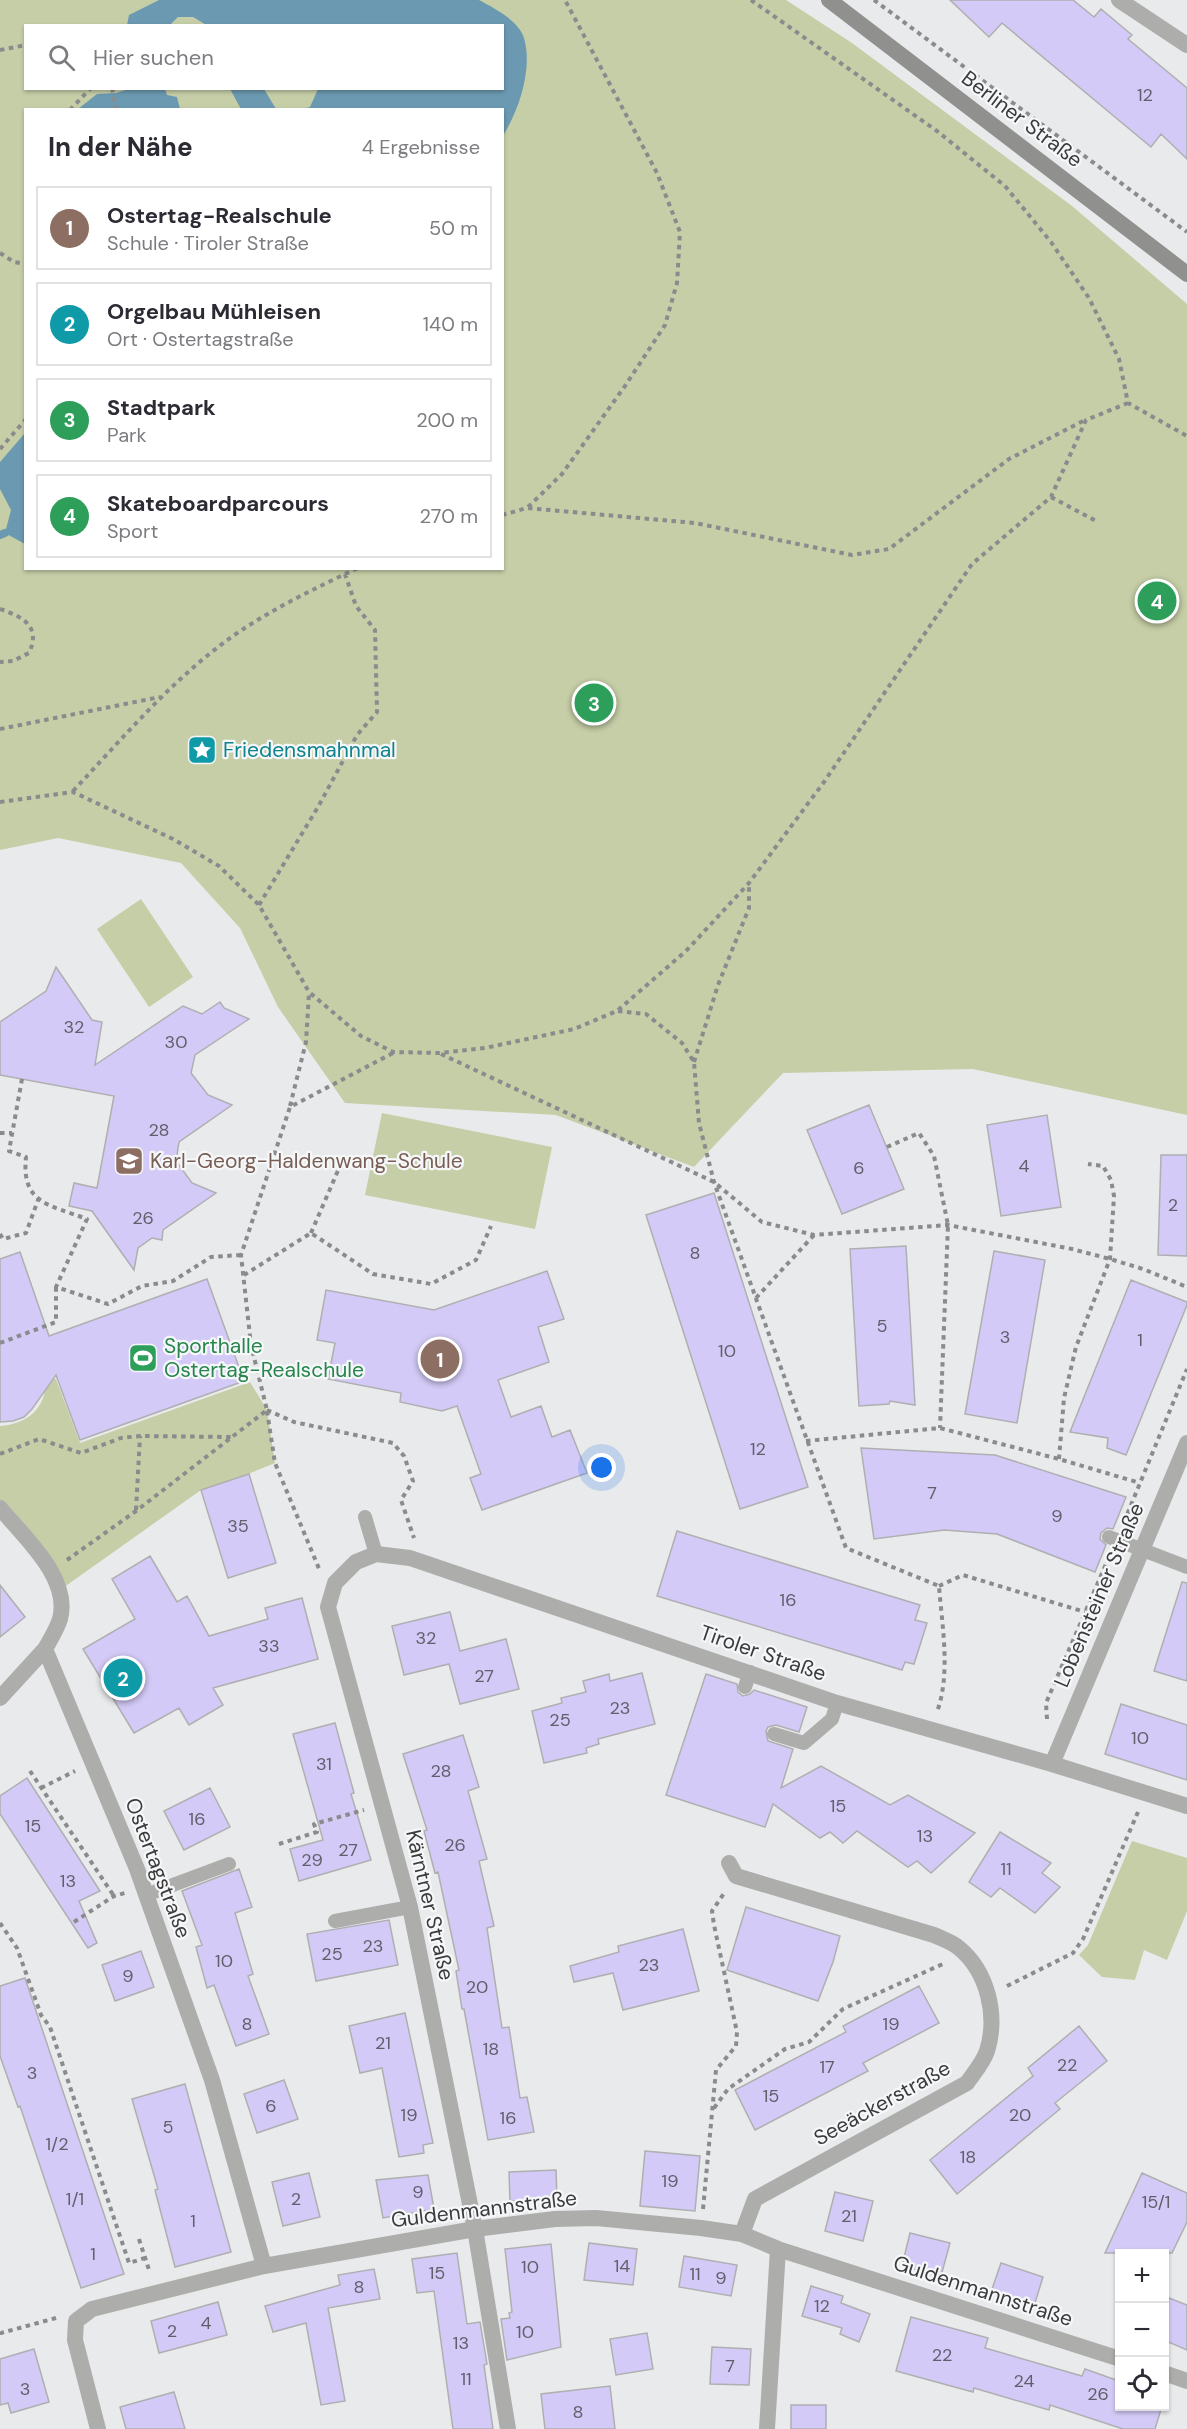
<!DOCTYPE html>
<html lang="de">
<meta charset="utf-8">
<style>
:root{--surface:#fff;--page:#f7f7f7;--text:#2b2b33;--muted:#7c7c81;--line:#e1e1e2;--accent:#ea580c}
body{margin:0;font-family:"DM Sans",sans-serif;background:var(--page);color:var(--text)}
.controls{position:absolute;right:18px;bottom:18px;display:grid;overflow:hidden;border-radius:0px;box-shadow:0 2px 4px #0004}
.controls button{width:54px;height:54px;display:grid;place-items:center;padding:0;border:0;border-bottom:2px solid var(--line);background:var(--surface);color:var(--text);font:30px sans-serif}
.you{position:absolute;left:602px;top:1468px;width:21px;height:21px;margin:-15px;border:4px solid #fff;border-radius:50%;background:#1a73e8;box-shadow:0 0 0 9px #1a73e833}
.badge{display:grid;place-items:center;width:39px;height:39px;border-radius:50%;background:var(--accent);color:#fff;font-size:20px;font-weight:700}
.pin{position:absolute;translate:-50% -50%;border:3px solid #fff;box-shadow:0 2px 6px #0006}
.list{margin:0;padding:0;list-style:none}
h2{display:flex;justify-content:space-between;align-items:center;height:78px;margin:0;padding:0 24px;font-size:26px}
h2 small{font-size:20px;font-weight:400;color:var(--muted)}
.list li{display:grid;grid-template-columns:39px 1fr auto;gap:18px;align-items:center;box-sizing:border-box;height:84px;margin:0 12px 12px;padding:0 12px;border:2px solid var(--line);border-radius:0px}
.list b{display:block;font-size:22px;white-space:nowrap}
.list p{margin:0;font-size:20px;white-space:nowrap;color:var(--muted)}
.list em{font-size:20px;font-style:normal;color:var(--muted)}
.icon{flex:none;width:33px;height:33px;fill:none;stroke:currentColor;stroke-width:2;stroke-linecap:round;stroke-linejoin:round}
.map{position:relative;flex:none;width:1187px;height:2429px;overflow:hidden}
.search{position:absolute;background:var(--surface);box-shadow:0 2px 4px #0004;left:24px;top:24px;width:480px;height:66px;display:flex;align-items:center;gap:15px;box-sizing:border-box;padding:0 21px;border-radius:0px;color:var(--muted);font-size:22px}
.panel{position:absolute;background:var(--surface);box-shadow:0 2px 4px #0004;left:24px;top:108px;width:480px;height:462px;border-radius:0px}
.map>svg:first-child{display:block}
.green{fill:#c6cea7;fill-rule:evenodd}
.water{fill:#6b99b1}
.lines{fill:none;stroke-linecap:round;stroke-linejoin:round}
.stream{stroke:#6b99b1;stroke-width:8}
.building{fill:#d4caf7;stroke:#afafb1;stroke-width:1.5}
.path{stroke:#8a8b8c;stroke-width:4;stroke-dasharray:4.5 4.5;stroke-linecap:butt}
.service{stroke:#adadac;stroke-width:14}
.minor{stroke:#adadac;stroke-width:16}
.secondary{stroke:#90908e;stroke-width:16}
.labels{text-anchor:middle;dominant-baseline:central;stroke-width:4.5;stroke-linejoin:round;paint-order:stroke}
.number-label{font-size:18px;fill:#615f6b}
.street-label{font-size:21px;fill:#3b3b3c;stroke:#f6f7f9}
.culture-label{font-size:21px;fill:#0d838f;stroke:#f6f7f9;text-anchor:start}
.education-label{font-size:21px;fill:#785e54;stroke:#f6f7f9;text-anchor:start}
.leisure-label{font-size:21px;fill:#27864d;stroke:#f6f7f9;text-anchor:start}
</style>
<div class="map">
<svg width="1187" height="2429" viewBox="0 0 1187 2429">
<rect width="100%" height="100%" fill="#e9eaeb"/>
<path class="green" d="M0,0H786L852,43L1072,206L1187,304V1115L973,1069L783,1073L694,1167L556,1115L345,1103L278,1007L240,928L181,863L58,838L0,850ZM26,26H502V88H26ZM26,110H502V568H26Z
M141,899L193,977L149,1007L97,929Z
M382,1113L552,1147L535,1229L365,1195Z
M56,1379L80,1443L250,1382L267,1410L275,1463L248,1474L201,1490L60,1590L0,1508V1426C27,1424 46,1409 46,1380Z
M1132,1841L1187,1858V1911L1167,1960L1144,1950L1135,1980L1102,1977L1079,1955L1088,1945Z"/>
<path class="water" d="M159,0H479C494,8 519,21 524,38C533,69 519,110 503,136L502,110L302,109L310,107L318,89L502,88V26H208L193,17H178L170,25H127L129,15Z
M129,89H165L167,95L177,97L180,109H78L97,94L116,93Z
M230,89H264L276,109H280H241Z
M25,433V544L5,533L11,510L0,489V462Z"/>
<g class="lines">
<path class="stream" d="M0,535L5,533"/>
</g>
<path class="building" d="M950,0H1073L1094,17L1101,9L1132,35L1128,39L1187,88V159L1161,134L1151,147L1002,23L989,37Z
M56,967L92,1020L102,1022L95,1065L183,1006L202,1014L220,1002L224,1008L249,1019L195,1055L191,1073L208,1095L232,1105L179,1142L176,1161L192,1183L216,1193L163,1230L162,1240L152,1238L138,1248L134,1270L92,1211L69,1206L74,1183L97,1188L114,1096L0,1075V1022L46,991Z
M869,1105L904,1189L842,1214L807,1130Z
M1047,1115L1061,1207L1001,1216L987,1125Z
M1161,1155H1187V1256L1158,1255Z
M714,1193L808,1487L740,1509L646,1215Z
M906,1246L915,1405L890,1401L889,1404L859,1406L850,1249Z
M994,1251L1045,1260L1017,1423L965,1414Z
M20,1252L49,1336L207,1279L244,1381L80,1440L56,1375L32,1409L24,1417L13,1421L0,1422V1259Z
M547,1271L564,1319L538,1327L549,1362L498,1380L511,1417L541,1406L552,1437L570,1430L587,1473L482,1510L470,1478L481,1474L457,1406L442,1411L400,1402L401,1393L328,1379L335,1343L317,1340L326,1290L434,1310Z
M1131,1280L1187,1302V1305L1126,1455L1107,1448L1108,1438L1070,1432Z
M861,1448L995,1455L1126,1497L1113,1529L1107,1528L1101,1533L1100,1539L1106,1545L1095,1572L997,1534L944,1530L874,1539Z
M249,1474L276,1563L228,1578L201,1490Z
M677,1531L920,1605L915,1620L927,1623L914,1664L905,1662L902,1670L657,1596Z
M150,1556L177,1602L187,1596L209,1636L268,1619L265,1608L302,1598L318,1659L213,1688L223,1705L189,1725L179,1708L134,1733L83,1649L135,1619L112,1579Z
M1182,1582L1187,1583V1681L1154,1671Z
M0,1585L25,1617L0,1637Z
M450,1612L460,1651L506,1639L519,1689L460,1704L449,1664L404,1675L392,1626Z
M642,1673L655,1724L598,1739L599,1744L586,1748L587,1753L544,1763L532,1711L562,1703L561,1698L586,1692L583,1681L609,1674L610,1681Z
M706,1674L737,1684L738,1692L743,1696L750,1694L754,1690L807,1707L799,1732L776,1725L768,1727L766,1731L768,1741L793,1749L781,1788L821,1766L890,1805L908,1795L975,1833L931,1873L917,1861L908,1867L857,1831L843,1843L830,1832L820,1838L773,1804L765,1827L666,1795Z
M1121,1704L1187,1725V1780L1105,1754Z
M335,1723L354,1793L351,1794L371,1860L299,1881L290,1849L323,1840L293,1734Z
M463,1735L479,1787L468,1791L487,1859L479,1861L494,1926L487,1928L502,2028L509,2027L520,2098L527,2097L534,2132L488,2140L464,2009H462L456,1971L459,1970L438,1872L435,1873L424,1831L427,1830L403,1754Z
M27,1778L100,1891L79,1901L97,1943L88,1948L0,1814V1796Z
M210,1788L230,1827L184,1850L164,1811Z
M1000,1832L1051,1863L1042,1873L1060,1887L1035,1913L1000,1888L991,1897L969,1882Z
M239,1869L252,1907L235,1913L253,1974L248,1976L269,2034L236,2046L214,1985L207,1988L196,1947L202,1945L182,1891Z
M746,1907L840,1936L833,1962L818,2001L727,1970Z
M389,1920L398,1965L316,1981L307,1934Z
M683,1929L699,1991L623,2010L613,1973L574,1982L570,1966L619,1952L618,1946Z
M141,1951L154,1987L115,2001L102,1965Z
M25,1978L124,2274L81,2288L20,2106L18,2107L0,2056V1986Z
M919,1986L939,2023L863,2063L868,2071L755,2130L735,2090L846,2032L843,2026Z
M405,2013L433,2143L423,2145L424,2153L399,2157L382,2068L360,2073L349,2026Z
M1079,2026L1107,2061L1055,2103L1060,2109L957,2194L930,2160L1033,2076L1028,2068Z
M284,2080L298,2119L257,2133L244,2094Z
M185,2084L231,2252L175,2267L155,2190L158,2189L132,2099Z
M645,2151L700,2156L695,2211L640,2206Z
M556,2170L557,2199L510,2201L509,2172Z
M309,2173L320,2217L283,2226L272,2182Z
M1142,2173L1187,2193V2222L1172,2253H1105Z
M428,2175L434,2209L383,2218L376,2180Z
M835,2192L873,2201L863,2241L825,2231Z
M910,2233L950,2243L941,2276L902,2266Z
M589,2243L637,2249L633,2285L584,2280Z
M551,2244L561,2347L507,2360L501,2319L510,2318L509,2313L512,2312L505,2249Z
M457,2253L467,2324L480,2322L487,2364L484,2365L493,2429H453L434,2291L417,2293L412,2259Z
M684,2256L737,2265L731,2296L679,2287Z
M1001,2263L1043,2277L1034,2306L991,2292Z
M374,2269L380,2299L328,2308L345,2401L321,2405L306,2323L273,2332L265,2306L340,2285L338,2275Z
M811,2286L843,2296L841,2303L870,2314L859,2342L840,2334L842,2328L802,2316Z
M1164,2296L1187,2305V2350L1164,2340Z
M218,2302L227,2335L159,2353L151,2321Z
M911,2317L988,2338L985,2348L1082,2376L1085,2369L1119,2381V2406H1162L1155,2429H1123L1050,2405L1049,2410L974,2388L973,2392L896,2371Z
M647,2333L653,2369L616,2375L610,2339Z
M712,2347L751,2349L749,2385L710,2384Z
M34,2349L49,2402L11,2413L8,2403L0,2405V2359Z
M610,2386L615,2429H545L541,2394Z
M174,2392L185,2429H126L120,2407Z
M791,2405H826V2429H791Z"/>
<g class="lines">
<path class="path" d="M751,0L937,131L1005,186L1051,242L1089,298L1119,359L1128,403L1187,436
M874,0L1187,232
M0,50L26,45
M112,88L116,110
M70,110L91,88
M0,253L14,262L26,264
M0,449L26,419
M1051,497L1098,522
M528,507L562,474L625,386L665,325L677,283L680,232L657,173L565,0
M502,515L527,508L695,523L852,555L889,549L1009,459L1085,420
M0,609C24,617 41,627 29,653L13,661L0,662
M0,729L160,697
M73,791C122,739 168,684 226,641C264,613 315,588 358,568
M0,802L73,792L173,839L219,866L259,905L309,992L361,1036L393,1052L439,1053L485,1048L574,1029L617,1011L686,951L749,883L824,782L972,564L1051,497L1086,420L1128,403
M259,905L318,807L357,735L377,712L375,630L356,606L345,574
M618,1011L646,1014L682,1043L694,1062L699,1123L714,1182L846,1548L939,1586C942,1626 951,1673 937,1712
M441,1054L714,1182L762,1222L814,1235L948,1225L1072,1249L1110,1259L1143,1269L1187,1287
M694,1062L718,985L749,908V884
M22,1079L9,1151L26,1157C21,1204 50,1205 87,1219L56,1287L108,1304L142,1286L173,1281L211,1257L241,1255
M290,1106L306,1042L309,993
M0,1133H12
M887,1147L919,1133L934,1156L948,1225L940,1428
M311,1233L343,1159
M0,1234L3,1239L26,1233L38,1200
M244,1275L311,1233L373,1274L431,1284L476,1260L491,1226
M756,1298L814,1235
M0,1343L56,1322V1287
M267,1410L294,1422L393,1443L404,1456L413,1481L401,1500L414,1538
M267,1411L275,1463L320,1571
M806,1441L940,1428L1059,1459L1140,1483
M0,1454L39,1439L81,1453L121,1438L140,1436L231,1437
M1059,1459L1064,1398L1076,1347L1110,1259L1114,1196L1111,1180L1103,1166L1088,1164
M136,1510L140,1436
M1124,1522L1187,1369
M67,1560L136,1511L267,1410L251,1345L241,1255L290,1107L393,1053
M939,1586L963,1575L1085,1612
M1047,1719L1046,1703L1109,1557
M30,1771L114,1896
M41,1788L75,1771
M279,1844L317,1832L314,1824L364,1810
M74,1922L114,1896L125,1893
M0,1923L17,1948L41,2015L50,2027L129,2263L145,2258
M1007,1986L1073,1953L1083,1939L1138,1812
M714,2108L728,2089L785,2049L809,2042L843,2009L945,1963
M703,2209L716,2070L736,2046L737,2032L714,1925L712,1911L725,1892
M139,2239L150,2273
M0,2332L1,2333L56,2318"/>
<path class="service" d="M365,1517L376,1554
M1109,1537L1187,1567
M745,1687L750,1672
M774,1734L804,1743L832,1719L837,1703
M146,1895L229,1864
M335,1921L410,1907"/>
<path class="minor" d="M1119,0L1187,45
M0,1508C24,1537 71,1578 60,1619C57,1629 50,1640 45,1649L137,1869L212,2080L264,2266
M0,1698L45,1649
M1052,1764L1187,1443
M729,1863L736,1876L934,1935C942,1939 952,1942 959,1948C988,1972 998,2016 987,2051C983,2063 973,2074 967,2083L755,2199L742,2234
M1164,2373L1187,2381
M98,2429L75,2340L76,2321L92,2309L264,2266L475,2229L555,2219L596,2218L701,2228L742,2234L778,2249L1120,2359
M508,2429L475,2229L410,1907L328,1607L335,1583L356,1562L376,1554L410,1558L837,1703L1052,1764L1187,1806
M767,2429L778,2249"/>
<path class="secondary" d="M829,0L1187,274"/>
</g>
<defs>
<g id="sight-square" transform="scale(1.5)"><rect x="-9" y="-9" width="18" height="18" rx="4" fill="#0f9aa8" stroke="#f6f7f9"/><path d="M0-6L1.8-2.2L6-1.7L2.9 1.2L3.7 5.4L0 3.3L-3.7 5.4L-2.9 1.2L-6-1.7L-1.8-2.2Z" fill="#fff"/></g>
<g id="school-square" transform="scale(1.5)"><rect x="-9" y="-9" width="18" height="18" rx="4" fill="#8d6e63" stroke="#f6f7f9"/><path d="M0-5L7-2L0 1L-7-2ZM-4 1L0 2.5L4 1V4Q0 6-4 4Z" fill="#fff"/></g>
<g id="stadium-square" transform="scale(1.5)"><rect x="-9" y="-9" width="18" height="18" rx="4" fill="#2e9e5b" stroke="#f6f7f9"/><path d="M0-5a6.5 5 0 1 0 0 10a6.5 5 0 1 0 0-10ZM-3.5-1.8h7v3.6h-7Z" fill="#fff"/></g>
</defs>
<g fill-rule="evenodd">
<use href="#sight-square" x="202" y="750"/>
<use href="#school-square" x="129" y="1161"/>
<use href="#stadium-square" x="143" y="1358"/>
</g>
<g class="labels">
<g class="number-label">
<text x="1145" y="95">12</text>
<text x="74" y="1027">32</text>
<text x="176" y="1042">30</text>
<text x="159" y="1130">28</text>
<text x="1024" y="1166">4</text>
<text x="859" y="1168">6</text>
<text x="1173" y="1205">2</text>
<text x="143" y="1218">26</text>
<text x="695" y="1253">8</text>
<text x="882" y="1326">5</text>
<text x="1005" y="1337">3</text>
<text x="1140" y="1340">1</text>
<text x="727" y="1351">10</text>
<text x="758" y="1449">12</text>
<text x="932" y="1493">7</text>
<text x="1057" y="1516">9</text>
<text x="238" y="1526">35</text>
<text x="788" y="1600">16</text>
<text x="426" y="1638">32</text>
<text x="269" y="1646">33</text>
<text x="484" y="1676">27</text>
<text x="620" y="1708">23</text>
<text x="560" y="1720">25</text>
<text x="1140" y="1738">10</text>
<text x="324" y="1764">31</text>
<text x="441" y="1771">28</text>
<text x="838" y="1806">15</text>
<text x="197" y="1819">16</text>
<text x="33" y="1826">15</text>
<text x="925" y="1836">13</text>
<text x="455" y="1845">26</text>
<text x="348" y="1850">27</text>
<text x="312" y="1860">29</text>
<text x="1006" y="1869">11</text>
<text x="68" y="1881">13</text>
<text x="373" y="1946">23</text>
<text x="332" y="1954">25</text>
<text x="224" y="1961">10</text>
<text x="649" y="1965">23</text>
<text x="128" y="1976">9</text>
<text x="477" y="1987">20</text>
<text x="247" y="2024">8</text>
<text x="891" y="2024">19</text>
<text x="383" y="2043">21</text>
<text x="491" y="2049">18</text>
<text x="1067" y="2065">22</text>
<text x="827" y="2067">17</text>
<text x="32" y="2073">3</text>
<text x="771" y="2096">15</text>
<text x="271" y="2106">6</text>
<text x="409" y="2115">19</text>
<text x="1020" y="2115">20</text>
<text x="508" y="2118">16</text>
<text x="168" y="2127">5</text>
<text x="57" y="2144">1/2</text>
<text x="968" y="2157">18</text>
<text x="670" y="2181">19</text>
<text x="418" y="2192">9</text>
<text x="75" y="2199">1/1</text>
<text x="296" y="2199">2</text>
<text x="1156" y="2202">15/1</text>
<text x="849" y="2216">21</text>
<text x="193" y="2221">1</text>
<text x="93" y="2254">1</text>
<text x="622" y="2266">14</text>
<text x="530" y="2267">10</text>
<text x="437" y="2273">15</text>
<text x="695" y="2274">11</text>
<text x="721" y="2278">9</text>
<text x="359" y="2287">8</text>
<text x="822" y="2306">12</text>
<text x="206" y="2323">4</text>
<text x="172" y="2331">2</text>
<text x="525" y="2332">10</text>
<text x="461" y="2343">13</text>
<text x="942" y="2355">22</text>
<text x="730" y="2366">7</text>
<text x="466" y="2379">11</text>
<text x="1024" y="2381">24</text>
<text x="25" y="2389">3</text>
<text x="1098" y="2394">26</text>
<text x="578" y="2412">8</text>
</g>
<g class="street-label">
<text transform="translate(1022 119) rotate(37)">Berliner Straße</text>
<text transform="translate(1099 1595) rotate(-67)">Lobensteiner Straße</text>
<text transform="translate(763 1653) rotate(19)">Tiroler Straße</text>
<text transform="translate(158 1868) rotate(69)">Ostertagstraße</text>
<text transform="translate(430 1905) rotate(77)">Kärntner Straße</text>
<text transform="translate(882 2103) rotate(-29)">Seeäckerstraße</text>
<text transform="translate(484 2209) rotate(-7)">Guldenmannstraße</text>
<text transform="translate(983 2291) rotate(18)">Guldenmannstraße</text>
</g>
<g class="culture-label">
<text x="223" y="750">Friedensmahnmal</text>
</g>
<g class="education-label">
<text x="150" y="1161">Karl-Georg-Haldenwang-Schule</text>
</g>
<g class="leisure-label">
<text x="164" y="1346">Sporthalle<tspan x="164" dy="24">Ostertag-Realschule</tspan></text>
</g>
</g>
</svg>
<div class="controls">
<button>+</button>
<button>−</button>
<button><svg class="icon" aria-label="locate" viewBox="0 0 24 24"><circle cx="12" cy="12" r="6"/><path d="M12 2v4M12 18v4M2 12h4M18 12h4"/></svg></button>
</div>
<div class="you"></div>
<div class="pin badge" style="left:440px;top:1359px;background:#8d6e63">1</div>
<div class="pin badge" style="left:123px;top:1678px;background:#0f9aa8">2</div>
<div class="pin badge" style="left:594px;top:703px;background:#2e9e5b">3</div>
<div class="pin badge" style="left:1157px;top:601px;background:#2e9e5b">4</div>
<div class="search"><svg class="icon" aria-label="search" viewBox="0 0 24 24"><circle cx="10" cy="10" r="6"/><path d="M15 15l6 6"/></svg>Hier suchen</div>
<section class="panel">
<h2>In der Nähe<small>4 Ergebnisse</small></h2>
<ul class="list">
<li><span class="badge" style="background:#8d6e63">1</span><div><b>Ostertag-Realschule</b><p>Schule · Tiroler Straße</p></div><em>50 m</em></li>
<li><span class="badge" style="background:#0f9aa8">2</span><div><b>Orgelbau Mühleisen</b><p>Ort · Ostertagstraße</p></div><em>140 m</em></li>
<li><span class="badge" style="background:#2e9e5b">3</span><div><b>Stadtpark</b><p>Park</p></div><em>200 m</em></li>
<li><span class="badge" style="background:#2e9e5b">4</span><div><b>Skateboardparcours</b><p>Sport</p></div><em>270 m</em></li>
</ul>
</section>
</div>
